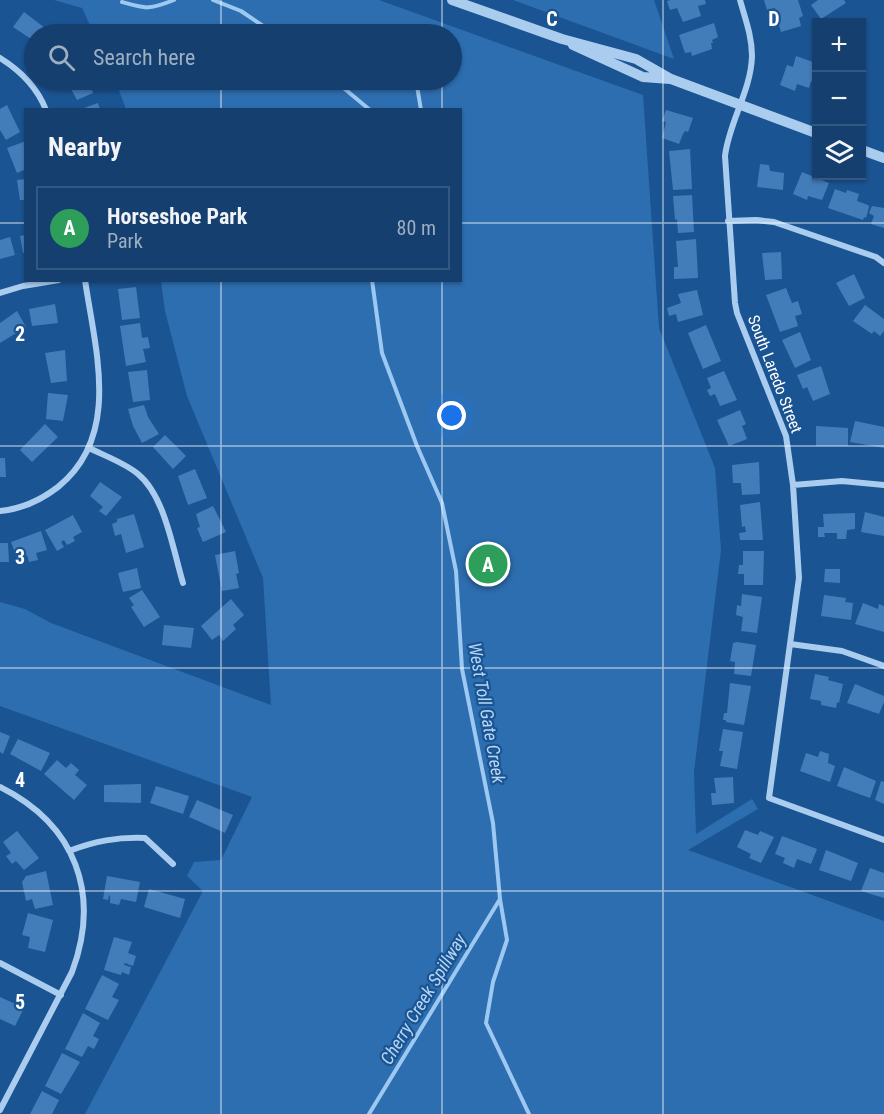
<!DOCTYPE html>
<meta charset="utf-8">
<style>
:root{--surface:#143f6e;--page:#1d4673;--text:#f1f3f6;--muted:#9dafc2;--line:#335881;--accent:#e69b98}
body{margin:0;font-family:"Roboto Condensed",sans-serif;background:var(--page);color:var(--text)}
.controls{position:absolute;right:18px;top:18px;display:grid;overflow:hidden;border-radius:0px;box-shadow:0 2px 4px #0004}
.controls button{width:54px;height:54px;display:grid;place-items:center;padding:0;border:0;border-bottom:2px solid var(--line);background:var(--surface);color:var(--text);font:30px sans-serif}
.you{position:absolute;left:452px;top:416px;width:21px;height:21px;margin:-15px;border:4px solid #fff;border-radius:50%;background:#1a73e8;box-shadow:0 0 0 9px #1a73e833}
.badge{display:grid;place-items:center;width:39px;height:39px;border-radius:50%;background:var(--accent);color:#fff;font-size:20px;font-weight:700}
.pin{position:absolute;translate:-50% -50%;border:3px solid #fff;box-shadow:0 2px 6px #0006}
.list{margin:0;padding:0;list-style:none}
h2{display:flex;justify-content:space-between;align-items:center;height:78px;margin:0;padding:0 24px;font-size:26px}
h2 small{font-size:20px;font-weight:400;color:var(--muted)}
.list li{display:grid;grid-template-columns:39px 1fr auto;gap:18px;align-items:center;box-sizing:border-box;height:84px;margin:0 12px 12px;padding:0 12px;border:2px solid var(--line);border-radius:0px}
.list b{display:block;font-size:22px;white-space:nowrap}
.list p{margin:0;font-size:20px;white-space:nowrap;color:var(--muted)}
.list em{font-size:20px;font-style:normal;color:var(--muted)}
.icon{flex:none;width:33px;height:33px;fill:none;stroke:currentColor;stroke-width:2;stroke-linecap:round;stroke-linejoin:round}
.map{position:relative;flex:none;width:884px;height:1114px;overflow:hidden}
.search{position:absolute;background:var(--surface);box-shadow:0 2px 4px #0004;left:24px;top:24px;width:438px;height:66px;display:flex;align-items:center;gap:15px;box-sizing:border-box;padding:0 21px;border-radius:33px;color:var(--muted);font-size:22px}
.panel{position:absolute;background:var(--surface);box-shadow:0 2px 4px #0004;left:24px;top:108px;width:438px;height:174px;border-radius:0px}
.map>svg:first-child{display:block}
.green{fill:#2d6eb0}
.lines{fill:none;stroke-linecap:round;stroke-linejoin:round}
.stream{stroke:#9dc8f1;stroke-width:4}
.building{fill:#437db9}
.minor{stroke:#aaccef;stroke-width:6}
.tertiary{stroke:#aaccef;stroke-width:10}
.grid{fill:none;stroke:#fff;stroke-width:1.5;stroke-opacity:0.55}
.labels{text-anchor:middle;dominant-baseline:central;stroke-width:4.5;stroke-linejoin:round;paint-order:stroke}
.street-label{font-size:16px;fill:#fff;stroke:#1a5492}
.water-label{font-size:18px;font-style:italic;fill:#b6d6f6;stroke:#1a5492}
.grid-label{font-size:20px;text-anchor:middle;font-weight:bold;fill:#fff;stroke:#1a5492;stroke-width:4.5;stroke-linejoin:round;paint-order:stroke}
</style>
<div class="map">
<svg width="884" height="1114" viewBox="0 0 884 1114">
<rect width="100%" height="100%" fill="#1a5492"/>
<path class="green" d="M54,0H379L643,95L659,328L715,468L721,550L694,772L696,834L752,799L758,809L688,850L884,921V1114H85L203,891L187,876L194,862L221,860L252,797L0,706V602L25,609L51,623L271,705L263,578L187,396L165,311L161,281L460,280V110L126,109L115,80H452V34H94L82,8Z
M513,0H654L674,59Z"/>
<g class="lines">
<path class="stream" d="M213,0L241,11L275,34
M122,2C146,9 149,10 174,0
M334,80L370,110
M416,80L421,110
M372,280L382,353L417,446L442,503L456,571L462,669L493,823L500,899L507,940L493,982L486,1023L529,1114
M369,1114L500,899"/>
</g>
<path class="building" d="M671,0H705L706,4L698,6L701,16L683,22L677,8L670,10L667,1Z
M764,0H798L803,16L799,18L801,26L781,32L779,25H776L773,13H776L775,8L767,10Z
M818,0H844L846,3L821,19L811,5Z
M24,12L45,28L40,34H34V41L13,27Z
M714,23L718,37L712,40L713,43H711L712,49L692,56L691,52L685,53L679,35Z
M796,56L816,63V83L811,81L809,88L797,84L795,91L780,85L787,65L793,67Z
M66,80H88L93,93L77,100Z
M98,103L100,110H81V109Z
M7,105L20,132L6,140L0,130V109Z
M666,110L693,118L688,132L685,131L683,134L679,144L662,138L666,122L662,121Z
M26,141V169L17,173L7,148Z
M690,149L692,189L673,190L669,151Z
M760,164L769,165L770,171L784,173L783,190L757,187Z
M802,172L829,183L822,200L808,196L807,200L793,194Z
M26,179V200H20L17,180Z
M835,189L846,193L847,190L859,194L857,201L868,205L869,207L866,218L864,217L863,220L828,208Z
M692,195L694,232L678,233L677,219L675,220L673,196Z
M872,206L884,208V228L871,224L874,216L869,213Z
M26,235V252L23,253L20,236Z
M10,237L15,255L0,259V240Z
M696,239L698,278L674,279V267H678L676,241Z
M781,252L782,279L765,280L762,253Z
M854,274L865,298L849,306L836,283Z
M136,287L140,318L122,320L118,289Z
M786,288L792,303L798,301L802,314L795,316L798,326L780,332L766,295Z
M697,290L703,315L678,322L676,314L669,316L667,308L681,303L678,294Z
M55,304L58,323L32,326L29,309Z
M865,305L884,319V331L880,336L874,331L872,334L853,321Z
M17,311L26,327L0,343V323Z
M140,323L142,338L148,337L150,348L143,349L146,362L126,366L120,326Z
M706,325L721,361L703,369L688,333Z
M800,332L811,360L795,368L782,340Z
M65,350L67,381L51,383L45,353Z
M821,366L830,394L813,401L807,387L803,389L797,375Z
M147,370L150,400L133,402L128,372Z
M724,371L737,400L720,406L715,394L710,396L707,390L711,388L707,378Z
M48,393L68,395L63,421L46,419Z
M144,405L148,417L159,434L142,443L133,426L128,409Z
M740,410L746,424L742,426L747,439L729,446L717,420Z
M855,421L884,427V448L850,442Z
M45,424L58,437L32,462L20,450Z
M816,426L848,428V446H816Z
M165,435L186,456L173,469L153,447Z
M0,458H5L6,477H0Z
M759,462L760,494L742,495L741,483H733L732,465Z
M195,469L207,498L188,505L178,476Z
M100,482L122,497L106,516L99,511L103,507L90,496Z
M760,502L763,540H740L739,533L746,532L745,526L742,527L740,505Z
M213,506L226,532L203,542L197,528L200,527L196,514Z
M865,512L884,517V536L861,532Z
M855,513V529L847,530L846,539H837V533H824L825,537H818V527H824L823,514Z
M134,514L144,547L126,553L121,534L115,536L112,524L117,522V519Z
M73,515L82,532L73,537L75,541L67,545L64,540L61,542L64,547L57,551L45,530Z
M41,531L47,550L36,553L38,560L29,562L27,555L17,559L11,542Z
M0,543H8L9,562H0Z
M235,551L239,573L236,574L239,588L222,591L215,555Z
M743,551H764L763,585H744V574H738L739,565H743Z
M137,568L141,588L123,592L118,573Z
M825,569H840V583L824,582Z
M142,590L160,617L144,627L131,607L134,605L129,598Z
M742,594L762,597L757,633L741,631L743,617L736,615L737,605L741,606Z
M824,595L846,598L845,602L853,603L851,620L821,616Z
M231,599L244,615L233,625L236,629L223,641L219,635L212,640L201,626Z
M863,603L878,609L879,604L884,606V632L855,624Z
M164,625L194,628L191,648L162,645Z
M737,642L756,645L751,676L734,674L735,662L730,661L733,643Z
M815,674L829,677L828,680L843,684L839,703L837,702L836,708L821,705V701L810,699Z
M730,683L751,686L744,725L726,722V720H723L724,713H727Z
M855,684L884,696V702L879,714L847,703Z
M723,729L743,732L737,769L720,766L723,751H719Z
M0,732L10,736L3,754L0,752Z
M18,739L50,753L41,771L10,754Z
M820,751L829,754L828,763L835,766L830,782L800,771L806,753L818,757Z
M57,760L66,768L71,763L79,770L75,775L87,785L74,800L44,774Z
M844,767L876,781L870,798L837,786Z
M733,777L734,803L712,805L711,793H716L714,778Z
M881,781L884,782V804L875,800Z
M141,784V803L104,802V785Z
M156,786L189,796L183,814L150,803Z
M197,800L233,815L225,833L189,817Z
M745,830L758,835L760,831L774,837L761,863L749,858L751,854L737,847Z
M17,831L39,858L24,870L16,861L12,864L6,856L11,853L3,842Z
M782,836L817,849L811,864L797,859L794,868L783,863L785,858L775,854Z
M826,850L858,863L851,881L819,870Z
M870,868L884,873V898L861,891Z
M46,871L53,905L35,909L32,899L26,901L22,882L26,876Z
M107,876L140,882L136,902L121,899L119,905L110,903V896L109,895L108,900L103,899Z
M149,889L185,899L180,918L144,907Z
M28,913L53,920L45,952L28,948L30,937L22,935Z
M114,937L132,942L128,953L136,956L133,966L125,963L124,965L131,967L129,975L122,972L121,975L104,970Z
M102,975L119,984L112,997L119,1000L108,1020L85,1009Z
M0,997L24,1008L15,1026L0,1019Z
M83,1013L100,1023L93,1036L99,1039L94,1049L88,1046L82,1057L65,1049Z
M62,1053L80,1062L61,1094L45,1086Z
M42,1091L59,1100L52,1114H30Z"/>
<g class="lines">
<path class="minor" d="M740,0C745,18 752,36 752,56C751,91 729,122 725,156L735,303L737,313L786,436L793,485L799,578L769,798L884,840
M0,58C21,71 37,87 46,110
M728,221L756,220L774,222L876,257L884,263
M0,293L23,286L59,280
M89,448C105,456 125,463 138,474C165,496 173,550 183,583
M793,485L842,481L884,485
M0,511C22,509 41,500 58,487C122,436 95,349 85,280
M790,644L842,651L884,666
M0,787C76,825 101,894 72,972L0,1110
M69,851C95,841 117,837 145,838L173,864
M0,963L61,995"/>
<path class="tertiary" d="M452,0L562,39L636,59L671,79L816,133
M573,45L643,77L670,79
M862,150L884,158"/>
</g>
<path class="grid" d="M221,0V34M442,0V34M663,0V1114M221,80V110M442,80V110M0,223H26M460,223H884M221,280V1114M442,280V1114M0,446H884M0,668H884M0,891H884"/>
<g class="labels">
<g class="street-label">
<text transform="translate(775 374) rotate(69)">South Laredo Street</text>
</g>
<g class="water-label">
<text transform="translate(487 713) rotate(80)">West Toll Gate Creek</text>
<text transform="translate(423 999) rotate(-59)">Cherry Creek Spillway</text>
</g>
</g>
<g class="grid-label">
<text x="552" y="26">C</text>
<text x="774" y="26">D</text>
<text x="20" y="341">2</text>
<text x="20" y="564">3</text>
<text x="20" y="787">4</text>
<text x="20" y="1009">5</text>
</g>
</svg>
<div class="controls">
<button>+</button>
<button>−</button>
<button><svg class="icon" aria-label="layers" viewBox="0 0 24 24"><path d="M12 4l9 5-9 5-9-5zM3 14l9 5 9-5"/></svg></button>
</div>
<div class="you"></div>
<div class="pin badge" style="left:488px;top:564px;background:#2e9e5b">A</div>
<div class="search"><svg class="icon" aria-label="search" viewBox="0 0 24 24"><circle cx="10" cy="10" r="6"/><path d="M15 15l6 6"/></svg>Search here</div>
<section class="panel">
<h2>Nearby<small></small></h2>
<ul class="list">
<li><span class="badge" style="background:#2e9e5b">A</span><div><b>Horseshoe Park</b><p>Park</p></div><em>80 m</em></li>
</ul>
</section>
</div>
